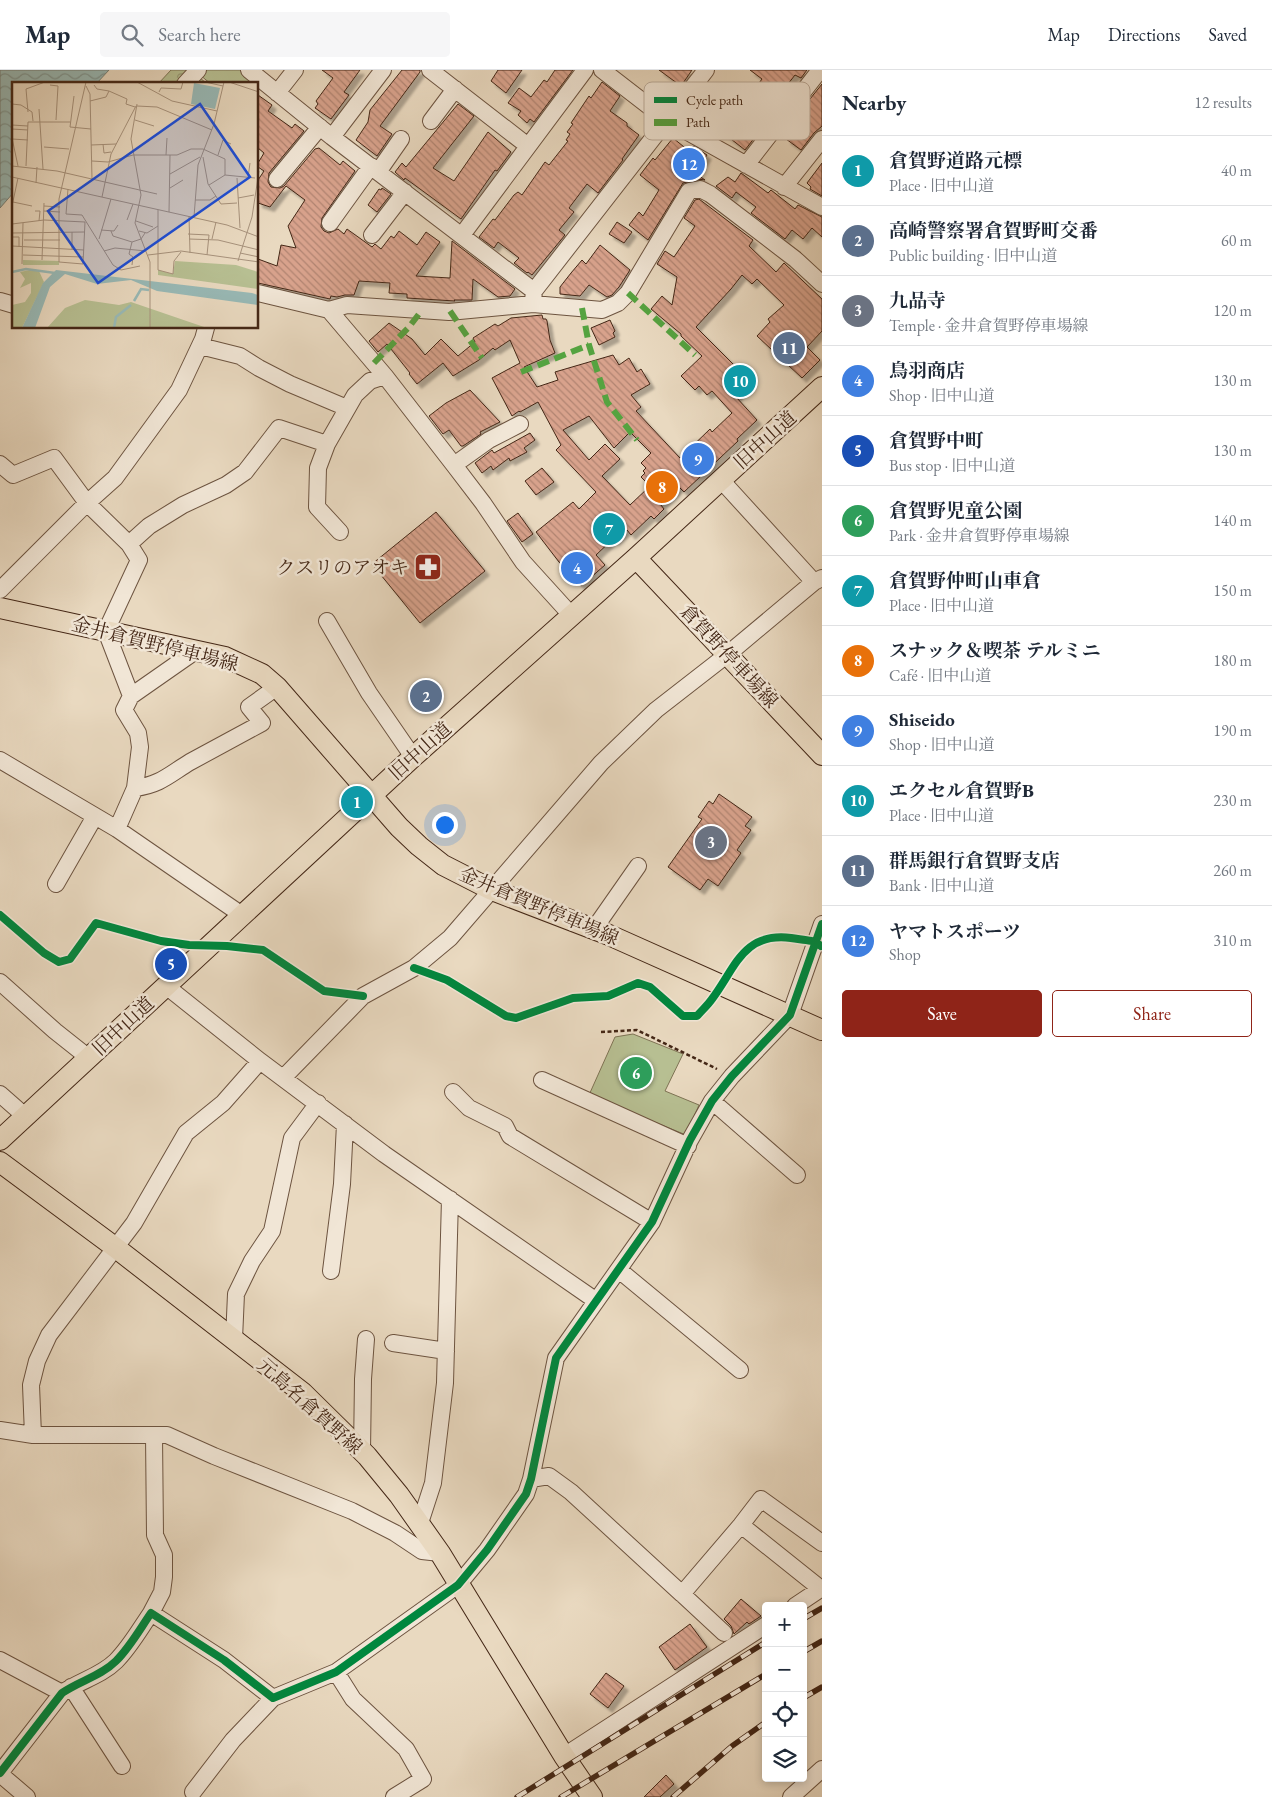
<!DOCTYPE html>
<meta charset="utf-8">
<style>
:root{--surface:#fff;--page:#f6f6f7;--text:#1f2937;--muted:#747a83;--line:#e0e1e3;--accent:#8f2418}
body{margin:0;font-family:"EB Garamond","Noto Serif JP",serif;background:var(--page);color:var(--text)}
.controls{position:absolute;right:15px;bottom:15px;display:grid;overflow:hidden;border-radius:5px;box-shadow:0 2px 8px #0003}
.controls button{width:45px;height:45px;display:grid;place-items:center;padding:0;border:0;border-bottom:1px solid var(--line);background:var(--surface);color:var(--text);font:25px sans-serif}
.you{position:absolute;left:444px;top:754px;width:18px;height:18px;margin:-12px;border:4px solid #fff;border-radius:50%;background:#1a73e8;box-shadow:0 0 0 8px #1a73e833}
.badge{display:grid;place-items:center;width:32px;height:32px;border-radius:50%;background:var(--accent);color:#fff;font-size:16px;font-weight:700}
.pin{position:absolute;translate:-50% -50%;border:2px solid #fff;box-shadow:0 1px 5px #0006}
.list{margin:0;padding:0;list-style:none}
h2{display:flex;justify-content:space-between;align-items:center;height:65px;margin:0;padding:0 20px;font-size:21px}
h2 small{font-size:16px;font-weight:400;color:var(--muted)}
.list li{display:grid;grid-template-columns:32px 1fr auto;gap:15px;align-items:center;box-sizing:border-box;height:70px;padding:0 20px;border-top:1px solid var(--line)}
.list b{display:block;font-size:19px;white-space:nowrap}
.list p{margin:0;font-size:16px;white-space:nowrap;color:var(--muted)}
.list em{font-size:16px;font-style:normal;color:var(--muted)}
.actions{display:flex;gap:10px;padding:15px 20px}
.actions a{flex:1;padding:11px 0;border:1px solid var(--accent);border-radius:5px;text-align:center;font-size:18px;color:var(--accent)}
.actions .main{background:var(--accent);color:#fff}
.icon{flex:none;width:28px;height:28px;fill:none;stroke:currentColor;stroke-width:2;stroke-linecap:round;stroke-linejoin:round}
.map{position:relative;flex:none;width:822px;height:1727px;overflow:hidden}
header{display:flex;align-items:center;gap:30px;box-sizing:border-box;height:70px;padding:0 25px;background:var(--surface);border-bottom:1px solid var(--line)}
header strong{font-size:24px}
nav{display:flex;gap:28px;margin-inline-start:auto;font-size:18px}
.search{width:350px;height:45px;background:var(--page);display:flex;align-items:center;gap:12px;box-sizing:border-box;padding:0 18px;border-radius:5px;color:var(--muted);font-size:19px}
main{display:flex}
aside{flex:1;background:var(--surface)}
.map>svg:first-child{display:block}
.forest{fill:url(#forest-crowns);stroke:#7e7354}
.green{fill:#b7bf92;stroke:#7e7354}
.water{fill:url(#water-waves);stroke:#767f76}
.building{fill:url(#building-back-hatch);stroke:#442716;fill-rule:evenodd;filter:url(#shadow)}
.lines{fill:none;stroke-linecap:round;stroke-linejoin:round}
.minor-casing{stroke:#6d5440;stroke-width:18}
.major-casing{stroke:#442716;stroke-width:22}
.path{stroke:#442716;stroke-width:2.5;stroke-dasharray:4 2.5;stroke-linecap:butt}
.minor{stroke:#f1e6d6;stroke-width:16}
.major{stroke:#e9d9c0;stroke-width:20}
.rail-casing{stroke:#442716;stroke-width:5.5}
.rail{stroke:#f1e6d6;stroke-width:4;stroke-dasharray:11;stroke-linecap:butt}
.quiet{stroke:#55a340;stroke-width:6;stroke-dasharray:12 6;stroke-linecap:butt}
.cycleway-casing{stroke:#f1e6d6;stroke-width:11}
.cycleway{stroke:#00873e;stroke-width:8}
.labels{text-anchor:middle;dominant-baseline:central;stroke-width:5;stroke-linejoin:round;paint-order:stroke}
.street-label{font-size:19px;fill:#442716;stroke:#f1e6d6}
.poi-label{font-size:19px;fill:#442716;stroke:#f1e6d6;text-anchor:end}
.inset-river{fill:none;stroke:#98b9b6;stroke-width:2.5}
.inset-road{fill:none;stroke:#a7927c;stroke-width:1}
.view{fill:#1d4ed8;fill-opacity:0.15;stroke:#1d4ed8;stroke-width:2.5}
.inset-edge{fill:none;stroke:#442716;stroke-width:2.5}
.key{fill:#f1e6d6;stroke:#bdad9c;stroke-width:1}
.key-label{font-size:14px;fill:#442716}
</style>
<header>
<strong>Map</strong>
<div class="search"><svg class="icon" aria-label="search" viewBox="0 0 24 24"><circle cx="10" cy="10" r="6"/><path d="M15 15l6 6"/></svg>Search here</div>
<nav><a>Map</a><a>Directions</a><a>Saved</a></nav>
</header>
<main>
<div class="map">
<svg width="822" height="1727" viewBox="0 0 822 1727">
<defs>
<pattern id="forest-crowns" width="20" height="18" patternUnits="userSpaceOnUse" patternTransform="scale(1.25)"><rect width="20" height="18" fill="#b7bf92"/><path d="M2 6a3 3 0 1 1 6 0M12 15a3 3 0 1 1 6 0" fill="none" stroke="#969b76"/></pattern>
<pattern id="water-waves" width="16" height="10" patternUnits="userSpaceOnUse" patternTransform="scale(1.25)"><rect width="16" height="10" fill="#98b9b6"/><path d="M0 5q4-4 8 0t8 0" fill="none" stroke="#7e9693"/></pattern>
<pattern id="building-back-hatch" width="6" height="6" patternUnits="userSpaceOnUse" patternTransform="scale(1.25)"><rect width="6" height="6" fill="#d8a28c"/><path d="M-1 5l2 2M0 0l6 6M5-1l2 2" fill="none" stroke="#b18471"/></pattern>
<filter id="shadow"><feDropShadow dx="4.5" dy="4.5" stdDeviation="1" flood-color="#0004"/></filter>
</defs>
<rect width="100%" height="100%" fill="#e9d9c0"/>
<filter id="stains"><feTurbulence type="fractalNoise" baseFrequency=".004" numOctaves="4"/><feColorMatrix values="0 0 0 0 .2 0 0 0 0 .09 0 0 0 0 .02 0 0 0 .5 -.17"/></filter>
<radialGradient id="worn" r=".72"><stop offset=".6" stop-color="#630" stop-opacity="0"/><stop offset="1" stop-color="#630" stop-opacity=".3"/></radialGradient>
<path class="forest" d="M171,0H194L198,6L207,14H158Z"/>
<path class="green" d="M206,0H240L251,10L248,14H211L200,5Z
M633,964L683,984L665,1021L699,1035L686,1065L589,1025L615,967Z"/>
<path class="water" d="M0,0H109L96,14H14V122L0,138Z"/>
<path class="building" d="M322,0H360L344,22L349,25L331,49L315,38L318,34L316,31L333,8Z
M402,0H420V2L380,56L392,64L377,86L356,70L368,52L370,40Z
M498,0H522L506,23L491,11Z
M555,0H573L534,52L530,49L527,53L518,45L521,41L508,33L519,18L531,27L544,10L547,12Z
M659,0H692L681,16Z
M750,0H807L801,8L795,5L773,33L778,36L772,45L745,80L722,62L725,58L707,44L721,26L739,40L762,9Z
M602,12L620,26L610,41L627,53V56L639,65L622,89L623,90L598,123L587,114L569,138L574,142L559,160L565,165L532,205L528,202L527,203L514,193L519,188L498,172L494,178L479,167L493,149L495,150L514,125L518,122L522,125L545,92L549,95L568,71L566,70L570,64L567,62L573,54L571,53L589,26L591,28Z
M822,14V56L814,63L801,80L786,69L806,43L802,39Z
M258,25L272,35L268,41L292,58L295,54L304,61L269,103L268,112L271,117L280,118L284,116L315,79L319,78L340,95L343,91L355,101L322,148L321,157L324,161L329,163L338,159L344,164L347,159L372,177L375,174L381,179L391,166L394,168L399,161L417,175L426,162L440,172L416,206L450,208L452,171L515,219L510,226L498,227L473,209L472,230H454L455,231L407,228V224L389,223L390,213L359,211L354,225H345L337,227L331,226L330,229L258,213V189L277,196L281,175L296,178L288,156L305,130L286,116L270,137L258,133V110L264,101L258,97V93L264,83L258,78Z
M458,34L474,46L433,98L454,111L488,62L511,82L497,101L495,100L461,149L405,108L404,110L395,102L402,93L406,97Z
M673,68L689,81L693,76L707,85L695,103L705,110L698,109L683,113L648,170L629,155L639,142L643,146L659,120L640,105L653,88L655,90Z
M822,93V126L810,119L811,117L807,113Z
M741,103L768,123L771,120L795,139L798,135L822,147V167L812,158L803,169L792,160L785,169L751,143L756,137L736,122L732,128L716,116L728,107L735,112Z
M382,118L391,124L377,142L368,135L379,119L381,120Z
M699,129L753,170L749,176L776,202L784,193L822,229V261L807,277L820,290L802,308L757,266L770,252L768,249L784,235L757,209L752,214L742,205L731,219L696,257L751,312L736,327L757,350L737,369L738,371L684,422L679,417L661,435L664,439L654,449L651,446L631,465L627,460L614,471L613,469L596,485L605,495L581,516L559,492L536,462L573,432L579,439L596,422L556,380L561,375L538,332L520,342L519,341L512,346L492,308L520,293L510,270L495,280L493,278L479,290L453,306L443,293L417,314L409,304L410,303L387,274L378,282L369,271L389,253L412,269L425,285L441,269L458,286L475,272L473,268L495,254L498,256L511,248L542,245L543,249H546L547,251L550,270L555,283L524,297L537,317L558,310L555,302L613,285L619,295L629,288L637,302L641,299L650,314L631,325L641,337L636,341L680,388L710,359L712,362L732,343L712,321L707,325L699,316L695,320L681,306L702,286L681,266V264L651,239L662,226L672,235L677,207L657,194L665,181L674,187L695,156L684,148L695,130ZM589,346L614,378L630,362L651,383L641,393L646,398L643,401L645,403L641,407L650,416L630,435L602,406L620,389L605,374L589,390L563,360Z
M617,152L632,162L624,173L609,164Z
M600,175L630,200L619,217L612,225L607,227L589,215L580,226L560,224V217L571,203L582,190L586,194Z
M610,250L615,261L613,263L615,267L599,275L591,258Z
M470,320L500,352L480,362L481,364L463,376H461L449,360L443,364L429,346L446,333Z
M530,363L535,370L524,378L527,382L510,391L509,388L493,400L491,396L482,403L475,393L492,380L494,383Z
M542,398L554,412L536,425L525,411Z
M436,442L485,501L420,553L372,494Z
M518,443L533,464L522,472L507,451Z
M719,724L752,747L745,756L751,760L737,780L741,783L718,816L708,809L700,820L668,797L702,749L698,747L709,731L713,734Z
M741,1529L761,1546L749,1554L747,1552L734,1564L731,1556L724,1549Z
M690,1554L707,1577L675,1600L659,1577Z
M606,1603L624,1616L608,1638L590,1624Z
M666,1705L674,1714L660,1727H644Z"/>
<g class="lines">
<g class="minor-casing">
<path id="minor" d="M249,0L332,67L534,221
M430,0L528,76
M602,0L668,51L822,137
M185,14L198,0
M277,23L295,0
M431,51L455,19
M332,67L383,0
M746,95L820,0
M378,102L401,69
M277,109L320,57
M784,117L822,69
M330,153L371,96
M372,165L405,122
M462,165L585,0
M258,223L329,240L347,235L449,242L533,234L602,240L618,233L628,223L689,121L700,119L710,124L795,189L822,214
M0,231L14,235
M533,231L534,221L706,0
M329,240L385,306L454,395L483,433L523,492L572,546
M200,276L240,286L259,298L290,314L347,338
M0,394L13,405L54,388L87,433L129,474L139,490L106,561L131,626
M454,395L489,370L520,354
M721,410L814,512
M340,462L317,437L318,398L327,374L355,325L370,311L385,306
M129,474L149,456L183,435L226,415L245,402L279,358L327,374
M0,520L87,433L115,408L179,320L203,269L206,258
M327,551L369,623L413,687
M0,690L117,759L242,845
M135,718C160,715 170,704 190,692C214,679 238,666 262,653L249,637L277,617
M117,759L135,718L140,677L138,663L124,640L131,626L194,582
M56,814L95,746
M594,859L638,796
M0,912L55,961L89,988
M166,916L260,991L384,1084L595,1230
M283,1008L363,926L414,898L450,868L601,693L656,640L728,584L814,512L822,508
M542,1010L688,1076
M453,1022L469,1038L505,1056L510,1066L652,1152
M0,1024L25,1046
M712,1031L797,1105
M619,1200L740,1300
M331,1201L342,1114L345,1054
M234,1269L236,1224L252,1191L272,1161L292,1068L318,1033
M393,1273L446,1281
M0,1360L33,1365H167L214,1386L352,1441L395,1463L422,1481L440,1483
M33,1365L31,1315L37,1291L49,1265L134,1153L186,1063L223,1033L260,991
M362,1381L363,1309L366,1269
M531,1409L549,1406L571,1422L682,1524L741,1455L761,1429L822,1473
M420,1453L433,1413L445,1313L450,1129
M741,1455L821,1519
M682,1524L724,1563
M795,1536L822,1518
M151,1543L162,1522L164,1507V1485L155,1465L154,1365
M0,1590L62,1623
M336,1602L353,1629L406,1679L423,1709L394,1727
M71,1617L122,1696
M564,1686L766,1555
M0,1703L62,1623C79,1611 101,1606 116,1591C130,1577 140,1559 151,1543L224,1590L273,1628L336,1602L458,1515L487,1480L526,1424L531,1409L556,1288L652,1152L690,1070L712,1031L732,1006L790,945L822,854
M0,1704L27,1727
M193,1722L233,1670L273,1628
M791,1727L822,1699"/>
</g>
<g class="major-casing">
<path id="major" d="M636,488L822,685
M0,538L225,587L262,604L277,617L399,757L419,776L443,795L492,820L609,865L822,960
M0,1070L413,687L636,488L822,317
M0,1092L116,1178L303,1323L367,1386L399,1425L440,1483L564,1686L592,1727"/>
</g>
<path class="path" d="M601,962L637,960L717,999"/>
<use href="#minor" class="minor"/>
<use href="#major" class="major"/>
<g class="rail-casing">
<path id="rail" d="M803,1549L822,1538
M803,1582L822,1571
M803,1628L822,1617
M517,1727L766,1572
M561,1727L766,1604
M673,1727L732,1676L766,1652"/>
</g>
<use href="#rail" class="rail"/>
<path class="quiet" d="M628,223L695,285
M582,238L589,275L607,332L637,370
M450,241L482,288
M374,293L409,257L422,240
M521,302L589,275"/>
<g class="cycleway-casing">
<path id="cycleway" d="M0,845L44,883L59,892L70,889L96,853L161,871L189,875L227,876L263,880L324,921L363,926
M414,898L447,910L506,946L516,948L573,928L608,926L638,913L650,917L683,946H697C702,940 708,935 712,929C736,897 743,862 791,868C802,870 813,869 821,876
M0,1703L62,1623C79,1611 101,1606 116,1591C130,1577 140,1559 151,1543L224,1590L273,1628L336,1602L458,1515L487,1480L526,1424L531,1409L556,1288L652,1152L690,1070L712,1031L732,1006L790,945L822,854"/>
</g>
<use href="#cycleway" class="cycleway"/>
</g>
<defs>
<g id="pharmacy-square" transform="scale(1.4375)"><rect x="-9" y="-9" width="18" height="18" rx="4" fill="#8f2418" stroke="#f1e6d6"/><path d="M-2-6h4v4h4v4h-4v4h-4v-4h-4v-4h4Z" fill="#fff"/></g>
</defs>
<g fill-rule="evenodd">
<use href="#pharmacy-square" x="428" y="497"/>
</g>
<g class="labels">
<g class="street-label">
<text transform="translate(765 370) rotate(-42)">旧中山道</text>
<text transform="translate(155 574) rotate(14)">金井倉賀野停車場線</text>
<text transform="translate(729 586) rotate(47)">倉賀野停車場線</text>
<text transform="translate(420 681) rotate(-42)">旧中山道</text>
<text transform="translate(539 836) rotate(23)">金井倉賀野停車場線</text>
<text transform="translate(123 956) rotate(-43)">旧中山道</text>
<text transform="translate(310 1336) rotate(42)">元島名倉賀野線</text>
</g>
<g class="poi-label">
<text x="409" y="497">クスリのアオキ</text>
</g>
</g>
<g transform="translate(12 12)">
<rect width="246" height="246" fill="#e9d9c0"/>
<path d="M18,188L27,189L32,200L10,246H0V223L13,220L19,211V201L8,206L13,197L8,190ZM73,218L107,223L119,220L195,246H35L53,226Z" fill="#b7bf92"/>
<path d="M11,178L47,179V183H11ZM163,179L224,183L246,190V207L146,193V188L161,192Z" fill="#b7bf92"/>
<path d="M182,1L208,6L203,27L179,22ZM44,188L240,211L246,213V223L145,209L119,198L85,202L53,192L38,205L23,246H10L31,201Z" fill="#98b9b6"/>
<path class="inset-river" d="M0,190L14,187L43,191M122,219L129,207L137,208M102,246L104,235L119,223"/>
<path class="inset-road" d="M125,0L160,19L205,29M193,0L211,4M217,0L247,10M38,3L46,4L44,38M82,3L85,7L97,9M74,4L78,12L80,97M147,10L149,6L169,7L171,0M62,14L58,45L79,47M78,19L94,15L97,9L115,17L114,22L123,25M0,22L9,23L20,30L21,39M125,22L119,57L129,113L123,141L138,180V246M125,24L145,25L200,48M27,27L31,87M16,30L14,7L33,0M123,38L142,44M0,43L16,44M0,47L16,48M0,56L6,84M0,57L16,58M91,62L92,71L99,70M79,63L104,62M32,65L57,67M154,73L155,56M206,73L211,58L219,62M191,75L196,102L209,122L225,121M80,79L96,80L121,73H165L179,67H191L213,77V93L243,96M0,84L45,89L145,112M14,84L16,40H58M158,92L188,75M0,95L215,143L247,155M225,96L228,146M236,96L238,81M24,101L25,85M197,103L213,93M158,106L171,98M56,107L54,132L70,133L101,183L109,188L128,184M90,115L99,72L124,24M226,116L242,113M183,118H198L204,114M1,120L20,124M0,124L6,96M32,124L48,125M146,128V188L161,192L162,179L169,170M23,129H28L27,139M32,129L48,130M157,130L158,73M177,134L178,171M182,135L186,83L202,42L212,0M115,138L121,122M124,139L141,145M73,140L71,182L47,180V117L74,0M0,142L32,138L73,140M89,148L102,149L106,143M99,149L101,154L120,160M127,149L135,151L146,144M0,151L72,150M176,152L197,153L195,173M0,155H7V165M87,157L99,117M177,157L206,158L247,168M200,157L204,140M12,158H48M231,163L240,135L247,89M0,164L72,168M60,167V150M92,169L103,166L134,169M228,171L247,175M11,173L71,175M136,173L169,169L247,180M30,178L32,121M226,179L231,163M10,182L11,141M120,183L121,175L117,172L120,160L129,157L133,151"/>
<path class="view" d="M188,22L238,95L86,201L36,129Z"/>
<rect width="246" height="246" class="inset-edge"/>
</g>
<rect x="644" y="12" width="166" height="58" rx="8" class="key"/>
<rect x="654" y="27" width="23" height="6" fill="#00873e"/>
<rect x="654" y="49" width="23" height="7" fill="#55a340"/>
<g class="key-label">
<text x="686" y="35">Cycle path</text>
<text x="686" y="57">Path</text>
</g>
<rect width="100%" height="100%" filter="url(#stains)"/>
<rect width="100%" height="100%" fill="url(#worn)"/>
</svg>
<div class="controls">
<button>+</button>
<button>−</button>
<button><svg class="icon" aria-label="locate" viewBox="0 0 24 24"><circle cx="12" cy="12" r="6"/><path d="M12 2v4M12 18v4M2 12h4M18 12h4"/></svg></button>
<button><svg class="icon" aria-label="layers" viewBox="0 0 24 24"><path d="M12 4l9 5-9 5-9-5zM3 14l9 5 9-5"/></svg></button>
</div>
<div class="you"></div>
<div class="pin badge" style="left:357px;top:732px;background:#0f9aa8">1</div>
<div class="pin badge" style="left:426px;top:626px;background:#5c6f8a">2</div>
<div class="pin badge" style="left:711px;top:772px;background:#6b7280">3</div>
<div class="pin badge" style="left:577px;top:498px;background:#3f7fe0">4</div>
<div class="pin badge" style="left:171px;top:894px;background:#1a4fb4">5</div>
<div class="pin badge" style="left:636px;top:1003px;background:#2e9e5b">6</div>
<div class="pin badge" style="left:609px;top:459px;background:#0f9aa8">7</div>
<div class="pin badge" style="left:662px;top:417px;background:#e8710a">8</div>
<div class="pin badge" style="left:698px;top:389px;background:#3f7fe0">9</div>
<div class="pin badge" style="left:740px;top:311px;background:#0f9aa8">10</div>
<div class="pin badge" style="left:789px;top:278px;background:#5c6f8a">11</div>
<div class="pin badge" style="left:689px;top:94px;background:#3f7fe0">12</div>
</div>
<aside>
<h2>Nearby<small>12 results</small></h2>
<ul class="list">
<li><span class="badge" style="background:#0f9aa8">1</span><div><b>倉賀野道路元標</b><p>Place · 旧中山道</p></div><em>40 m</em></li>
<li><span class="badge" style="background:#5c6f8a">2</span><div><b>高崎警察署倉賀野町交番</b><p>Public building · 旧中山道</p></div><em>60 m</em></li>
<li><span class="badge" style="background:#6b7280">3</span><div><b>九品寺</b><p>Temple · 金井倉賀野停車場線</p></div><em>120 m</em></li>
<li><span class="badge" style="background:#3f7fe0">4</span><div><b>鳥羽商店</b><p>Shop · 旧中山道</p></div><em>130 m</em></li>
<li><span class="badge" style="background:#1a4fb4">5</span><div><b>倉賀野中町</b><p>Bus stop · 旧中山道</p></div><em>130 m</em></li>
<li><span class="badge" style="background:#2e9e5b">6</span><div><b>倉賀野児童公園</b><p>Park · 金井倉賀野停車場線</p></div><em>140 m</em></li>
<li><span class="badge" style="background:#0f9aa8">7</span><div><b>倉賀野仲町山車倉</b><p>Place · 旧中山道</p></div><em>150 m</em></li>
<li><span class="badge" style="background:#e8710a">8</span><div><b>スナック＆喫茶 テルミニ</b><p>Café · 旧中山道</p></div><em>180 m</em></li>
<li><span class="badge" style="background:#3f7fe0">9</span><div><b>Shiseido</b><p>Shop · 旧中山道</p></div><em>190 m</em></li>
<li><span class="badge" style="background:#0f9aa8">10</span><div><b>エクセル倉賀野B</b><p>Place · 旧中山道</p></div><em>230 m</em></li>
<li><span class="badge" style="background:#5c6f8a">11</span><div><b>群馬銀行倉賀野支店</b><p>Bank · 旧中山道</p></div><em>260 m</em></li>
<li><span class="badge" style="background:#3f7fe0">12</span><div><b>ヤマトスポーツ</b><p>Shop</p></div><em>310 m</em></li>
</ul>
<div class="actions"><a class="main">Save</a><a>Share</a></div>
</aside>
</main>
